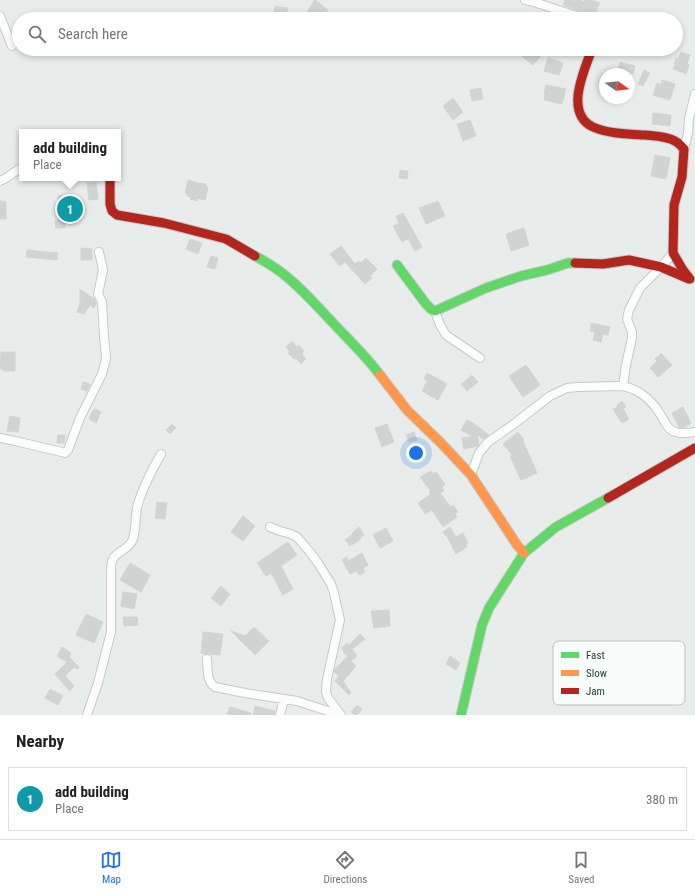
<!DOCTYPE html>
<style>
:root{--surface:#fff;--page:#f2f2f2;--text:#202124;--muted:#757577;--line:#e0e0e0;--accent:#1a73e8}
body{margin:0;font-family:"Roboto Condensed",sans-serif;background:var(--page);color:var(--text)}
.compass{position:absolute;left:599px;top:68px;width:36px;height:36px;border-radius:50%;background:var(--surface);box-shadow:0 2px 6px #0003;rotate:104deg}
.you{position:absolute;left:416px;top:453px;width:14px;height:14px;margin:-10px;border:3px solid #fff;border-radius:50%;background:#1a73e8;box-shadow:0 0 0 6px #1a73e833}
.badge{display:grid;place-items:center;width:26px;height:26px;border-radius:50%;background:var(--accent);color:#fff;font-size:13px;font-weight:700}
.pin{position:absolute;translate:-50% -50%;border:2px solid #fff;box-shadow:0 1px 4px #0006}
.popup{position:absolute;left:19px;top:129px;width:102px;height:52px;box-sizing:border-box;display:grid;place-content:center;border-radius:0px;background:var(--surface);filter:drop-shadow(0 1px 3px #0005);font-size:13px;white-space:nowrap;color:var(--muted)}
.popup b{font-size:15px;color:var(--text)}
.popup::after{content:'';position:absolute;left:50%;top:100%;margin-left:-8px;border:8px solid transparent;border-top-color:var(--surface)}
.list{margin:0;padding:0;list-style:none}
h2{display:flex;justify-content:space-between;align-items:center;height:52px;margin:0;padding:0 16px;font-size:17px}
h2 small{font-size:13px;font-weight:400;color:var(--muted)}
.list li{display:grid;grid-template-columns:26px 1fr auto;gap:12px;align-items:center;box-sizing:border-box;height:64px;margin:0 8px 8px;padding:0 8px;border:1px solid var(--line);border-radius:0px}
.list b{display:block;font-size:15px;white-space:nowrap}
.list p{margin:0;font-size:13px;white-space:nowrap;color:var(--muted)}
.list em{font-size:13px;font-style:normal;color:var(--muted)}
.icon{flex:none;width:22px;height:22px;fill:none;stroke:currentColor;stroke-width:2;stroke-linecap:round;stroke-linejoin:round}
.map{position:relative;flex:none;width:695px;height:715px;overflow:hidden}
.search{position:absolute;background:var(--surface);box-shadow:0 2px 6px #0003;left:12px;right:12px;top:12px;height:44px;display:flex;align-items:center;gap:10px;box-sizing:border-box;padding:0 14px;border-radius:22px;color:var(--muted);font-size:15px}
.sheet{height:124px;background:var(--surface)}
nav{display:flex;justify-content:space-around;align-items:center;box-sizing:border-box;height:56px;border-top:1px solid var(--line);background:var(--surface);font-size:11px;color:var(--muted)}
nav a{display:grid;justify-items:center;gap:2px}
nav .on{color:var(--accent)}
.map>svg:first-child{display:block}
.building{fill:#cfd4d2;stroke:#d1d6d4}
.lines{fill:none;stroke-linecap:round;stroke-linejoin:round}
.street-casing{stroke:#c5cac8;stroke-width:10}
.fast-casing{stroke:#c3cbc8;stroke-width:11}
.slow-casing{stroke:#c3cbc8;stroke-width:11}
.jam-casing{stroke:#c3cbc8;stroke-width:11}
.street{stroke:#fcfcfc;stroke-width:8}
.fast{stroke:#63d668;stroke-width:9}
.slow{stroke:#ff974d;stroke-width:9}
.jam{stroke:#b3261e;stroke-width:9}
.key{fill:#f7fbf9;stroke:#b8c4c0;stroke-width:1}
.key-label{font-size:11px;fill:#24423a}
</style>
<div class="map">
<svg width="695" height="715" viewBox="0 0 695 715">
<rect width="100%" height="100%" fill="#e8edeb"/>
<path class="building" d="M315,0L328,10L321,19H314L306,13Z
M565,0H580L584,2L585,0H592L600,3L594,16L580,11L563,5Z
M275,6L288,8L286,15L274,13Z
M523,49H541L544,52L533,65L519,54Z
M681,52L690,55L687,64L689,65L686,74L673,69L675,64H674L676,58L678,59Z
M548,58L563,63L559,75L544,71Z
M620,62L635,66L633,74H617Z
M644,70L650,73L643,86L638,84Z
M662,80L675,84L670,100L653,95L657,83L661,84Z
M546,85L566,89L562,104L544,100L545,94H544Z
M481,88L483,99L472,101L470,90Z
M453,98L463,112L453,120L443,106Z
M653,113L671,115L670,126L652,124Z
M470,120L476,136L463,141L457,124Z
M655,155L670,158L666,179L651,176Z
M400,170L408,171L407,179L399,178Z
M188,180L200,184V183L206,184V186L208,188L205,200L197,198V201L190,199L191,197L187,196V194L185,193Z
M96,182L98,199L89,200L87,183Z
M72,195L73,204L77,203L78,214L65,215V228H56L55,221H57L65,204L60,205L58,196Z
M0,201L6,202V219H0Z
M438,201L445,216L426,224L419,208Z
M403,213L422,247L415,251L408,239L402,242L393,226L399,223L396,216Z
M524,228L529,245L511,251L506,234Z
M190,239L202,243L198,254L186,249Z
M341,246L355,264L359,261L361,263L366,258L377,269L370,276L372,278L365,284L345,262L340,266L330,254Z
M81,248L92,249V260H81Z
M27,250L58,253L57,260L26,257Z
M211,256L218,258L215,269L207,267Z
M80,289L94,299L96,303L94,308L90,305L84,314L77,312L80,304Z
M591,323L610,327L608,335L603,334L601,342L593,340L595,332L590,331Z
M292,341L297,347L299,345L304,351L302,354L306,359L301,364L296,358L294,359L288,353L290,352L286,347Z
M1,352H15V371H4L3,369H0Z
M661,353L672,365L658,377L650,368L657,361L655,359Z
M526,365L540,385L523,397L509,376Z
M427,373L447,384L438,400L422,391L427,381L424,379Z
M472,375L478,382L467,391L461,384Z
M83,382L90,384L87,391L81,389Z
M622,401L626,407L623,409L629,419L622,423L613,409L618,407L617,405Z
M683,407L691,423L683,428L679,427L672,413Z
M95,409L101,412L96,423L89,419L93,410L94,411Z
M10,416L20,418L18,432L7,431Z
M467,420L473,423L489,435L483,439L477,435L479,444L478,446L464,449L462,438L472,436L461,430Z
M172,424L176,428L170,434L166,430Z
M387,424L394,442L382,447L375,428Z
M414,432L417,440L409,442L406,435Z
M518,432L524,440L523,441L537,473L521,480L510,456L512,455L503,444Z
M58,435H65L64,443H57Z
M431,471L433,474L436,472L445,484L442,487L444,491L440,493L451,507L453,505L458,512L455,514L457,517L443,527L432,510L425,514L418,503L431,494L429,491L430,490L420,477Z
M157,502L167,503L165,519L155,518Z
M243,516L255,526L243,541L231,532Z
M359,527L364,535L360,538L361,539L350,546L345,540L353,534L352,533Z
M450,527L456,537L463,533L468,543L466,545L467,547L456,554L447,536H446L443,532Z
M386,528L393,541L380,548L373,535Z
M288,542L297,555L281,566L293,589L283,595L271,573L266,576L257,563Z
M362,553L368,565L363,568L365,572L359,575L357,571L350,574L342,560L347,557L348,561Z
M130,563L150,575L141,592L120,580Z
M221,586L230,594L221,606L211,598Z
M123,592L137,594L134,609L121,606Z
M389,610L390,626L374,628L371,611Z
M86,614L103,622L94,643L76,635Z
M123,617H137L138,625L124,626Z
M254,627L269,641L255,655L231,631L245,636Z
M203,632L223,634L220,655L201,653Z
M360,634L365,639L352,649L357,656L351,661L356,666L343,681L351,693L349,695L335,681L339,676L334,672L335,669L348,656L343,652L344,651L341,648L348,643L349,645Z
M62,647L71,653L69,657L79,667L78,669L74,667L65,676L74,686L70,691L55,674L67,662L57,656Z
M450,656L460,663L456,670L446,664Z
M50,689L63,696L58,705L45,698Z
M357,705L362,709L357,715H355L351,712Z
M255,706L275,711V715H253Z
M230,707L251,713L250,715H227Z"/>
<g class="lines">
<g class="street-casing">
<path id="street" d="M525,0L534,2L586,19
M0,16L12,46
M684,149L688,133L689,119L695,94
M0,181L6,178L22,167
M435,311L440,325L446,335L480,358
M623,386L626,365L632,338V332L627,319L629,310L640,288L661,267L673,253
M0,438L15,441L62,452L65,453L68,450L80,418L102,374L106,359V356L104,337L102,302L98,294L103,270L99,252
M471,475L479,453L488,442L514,424L550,396L567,388L578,387L618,386C636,386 651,399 660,414C665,421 667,430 676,432C682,434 689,433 695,432
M270,527L280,531L291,534L297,537L309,551L318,563L331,584L334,593L340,620L327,679L326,692L328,698L341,715
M207,659C208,668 206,681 215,687L245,693L297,701L340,715
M87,715L98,683L111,632V571C111,567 111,562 113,559C117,551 129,550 133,539C136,529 135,519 137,508C141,490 152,470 161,454
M280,715L284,699"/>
</g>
<g class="fast-casing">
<path id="fast" d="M255,256C263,260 271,265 278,270C299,285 316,305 333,323C349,340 366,356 380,375
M397,265L426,304L431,309L435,311L486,288L521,276L547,270L568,263H575
M461,715L482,625L489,608L524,553L556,527L608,498"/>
</g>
<g class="slow-casing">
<path id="slow" d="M380,375L407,410L441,443L471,475L517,545L524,553"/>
</g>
<g class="jam-casing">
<path id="jam" d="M592,49C584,71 564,113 593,127C609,134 628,134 645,135C654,136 666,136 675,141C679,143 681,146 684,149L682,177L674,205L673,253L683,270L690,279
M110,178V204L112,211L117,215L164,223L226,239L255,256
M575,263L603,264L629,260L661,267L689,279
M608,498L695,448"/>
</g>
<use href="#street" class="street"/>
<use href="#fast" class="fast"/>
<use href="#slow" class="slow"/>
<use href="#jam" class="jam"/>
</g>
<rect x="553" y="641" width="132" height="64" rx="6" class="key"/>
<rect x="561" y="652" width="18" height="6" fill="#63d668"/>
<rect x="561" y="670" width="18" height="6" fill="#ff974d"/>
<rect x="561" y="688" width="18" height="6" fill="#b3261e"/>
<g class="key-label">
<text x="586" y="659">Fast</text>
<text x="586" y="677">Slow</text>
<text x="586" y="695">Jam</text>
</g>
</svg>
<svg class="compass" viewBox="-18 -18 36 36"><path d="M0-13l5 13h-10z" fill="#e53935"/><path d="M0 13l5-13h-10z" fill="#757577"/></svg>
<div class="you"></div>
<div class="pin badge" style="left:70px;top:209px;background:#0f9aa8">1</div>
<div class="popup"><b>add building</b>Place</div>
<div class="search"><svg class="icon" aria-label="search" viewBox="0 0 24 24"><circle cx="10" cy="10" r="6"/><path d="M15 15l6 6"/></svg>Search here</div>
</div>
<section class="sheet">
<h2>Nearby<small></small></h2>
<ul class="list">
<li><span class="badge" style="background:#0f9aa8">1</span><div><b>add building</b><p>Place</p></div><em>380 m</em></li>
</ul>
</section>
<nav>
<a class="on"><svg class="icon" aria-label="map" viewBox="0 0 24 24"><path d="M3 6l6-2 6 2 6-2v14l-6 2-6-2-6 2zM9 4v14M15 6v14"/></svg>Map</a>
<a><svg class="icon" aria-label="directions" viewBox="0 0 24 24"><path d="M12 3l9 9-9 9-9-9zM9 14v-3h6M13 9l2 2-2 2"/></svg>Directions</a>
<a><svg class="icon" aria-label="saved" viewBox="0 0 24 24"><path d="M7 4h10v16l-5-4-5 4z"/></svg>Saved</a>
</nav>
